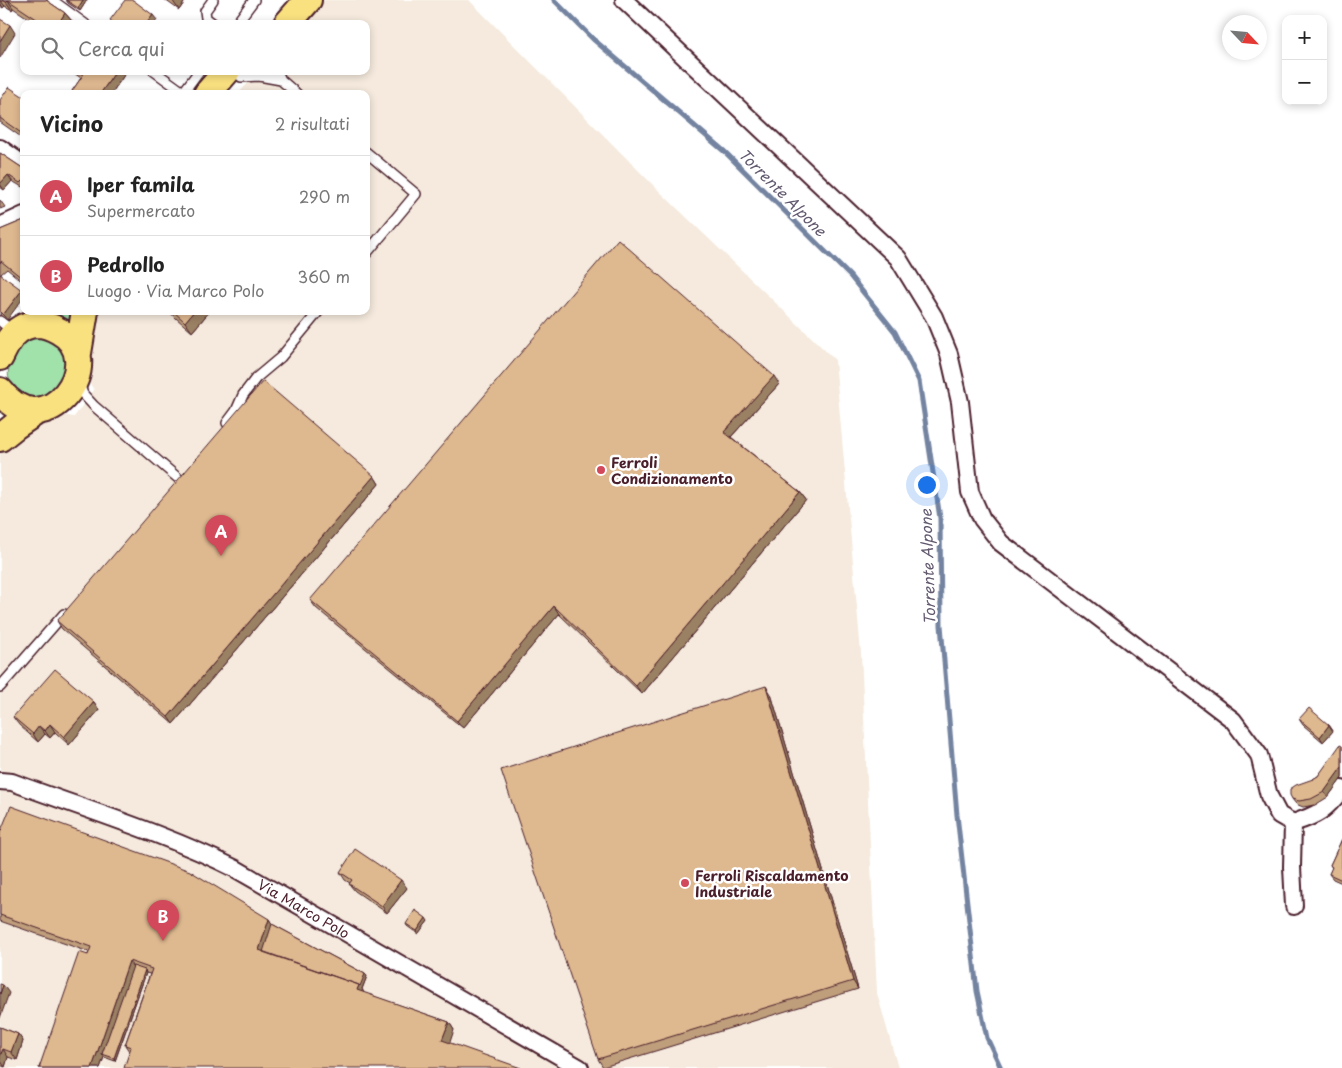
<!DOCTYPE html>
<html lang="it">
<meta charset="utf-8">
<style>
:root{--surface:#fff;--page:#f6f6f6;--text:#222;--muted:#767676;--line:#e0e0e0;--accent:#d1495b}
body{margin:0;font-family:"Playpen Sans",sans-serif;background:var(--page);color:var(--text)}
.controls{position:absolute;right:15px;top:15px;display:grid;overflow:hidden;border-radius:10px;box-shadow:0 2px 8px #0003}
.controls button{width:45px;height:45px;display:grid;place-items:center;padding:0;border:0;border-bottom:1px solid var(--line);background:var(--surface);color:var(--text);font:25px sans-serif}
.compass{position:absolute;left:1222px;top:15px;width:45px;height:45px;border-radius:50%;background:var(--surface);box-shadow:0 2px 8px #0003;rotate:116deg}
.you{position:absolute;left:926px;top:484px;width:18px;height:18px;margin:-12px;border:4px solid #fff;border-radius:50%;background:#1a73e8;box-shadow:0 0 0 8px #1a73e833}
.badge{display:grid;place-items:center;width:32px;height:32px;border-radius:50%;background:var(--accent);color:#fff;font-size:16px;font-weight:700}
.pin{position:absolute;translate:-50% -41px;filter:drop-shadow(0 1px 2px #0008)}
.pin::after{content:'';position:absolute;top:26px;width:18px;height:15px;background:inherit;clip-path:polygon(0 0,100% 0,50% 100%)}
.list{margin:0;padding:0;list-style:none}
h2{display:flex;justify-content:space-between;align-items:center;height:65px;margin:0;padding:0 20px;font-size:21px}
h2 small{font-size:16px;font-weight:400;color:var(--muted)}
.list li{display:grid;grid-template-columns:32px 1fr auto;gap:15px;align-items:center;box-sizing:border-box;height:80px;padding:0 20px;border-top:1px solid var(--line)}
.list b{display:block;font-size:19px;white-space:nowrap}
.list p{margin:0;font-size:16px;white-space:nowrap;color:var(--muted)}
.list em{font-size:16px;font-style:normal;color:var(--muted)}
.icon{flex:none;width:28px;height:28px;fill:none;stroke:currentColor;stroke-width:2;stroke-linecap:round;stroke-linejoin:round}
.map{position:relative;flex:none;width:1342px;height:1068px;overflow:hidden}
.search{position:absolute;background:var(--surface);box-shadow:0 2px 8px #0003;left:20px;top:20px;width:350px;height:55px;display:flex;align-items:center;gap:12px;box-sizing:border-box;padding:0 18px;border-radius:10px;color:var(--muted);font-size:19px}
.panel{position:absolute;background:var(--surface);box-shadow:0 2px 8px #0003;left:20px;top:90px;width:350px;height:225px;border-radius:10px}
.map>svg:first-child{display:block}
.built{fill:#f5eadd}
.grass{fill:#a1e1aa;stroke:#76806a}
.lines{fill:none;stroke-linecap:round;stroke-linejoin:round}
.stream{stroke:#7383a0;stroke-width:5}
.service-casing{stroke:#4a1f2b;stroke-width:12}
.minor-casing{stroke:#4a1f2b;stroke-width:20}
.primary-casing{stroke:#4a1f2b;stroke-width:30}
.service{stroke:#fff;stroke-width:9}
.minor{stroke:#fff;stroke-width:16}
.primary{stroke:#fae180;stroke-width:26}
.wall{fill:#bf9e7b;stroke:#4a1f2b}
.shaded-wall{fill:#9b8164;stroke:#4a1f2b}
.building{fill:#deb88f;stroke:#4a1f2b}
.poi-dot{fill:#d1495b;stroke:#fff;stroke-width:2}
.labels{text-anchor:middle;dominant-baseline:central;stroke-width:5;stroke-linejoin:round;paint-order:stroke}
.poi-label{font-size:14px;font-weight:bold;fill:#4a1f2b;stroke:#fff;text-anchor:start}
.street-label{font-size:14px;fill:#4a1f2b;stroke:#fff}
.water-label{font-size:15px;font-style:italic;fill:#62596f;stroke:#fff}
</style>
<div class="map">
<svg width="1342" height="1068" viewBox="0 0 1342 1068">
<rect width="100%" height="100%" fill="#fff"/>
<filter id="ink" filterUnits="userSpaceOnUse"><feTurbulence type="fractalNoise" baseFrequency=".02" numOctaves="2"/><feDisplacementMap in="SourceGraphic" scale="10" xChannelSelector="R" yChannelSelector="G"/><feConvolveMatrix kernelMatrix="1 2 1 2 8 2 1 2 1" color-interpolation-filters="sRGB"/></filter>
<g filter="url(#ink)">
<path class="built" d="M324,0H469L655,187L835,360L861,653L877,993L898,1068H0V451L52,417L63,415L74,417L94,390L87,379L93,311H366V94H238L259,71H366V24H302Z"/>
<path class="grass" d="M54,311H72L70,322L65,319L51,315Z
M33,336L51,338L66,353C66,358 66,364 65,369C59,390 37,407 18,390C5,378 6,372 15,356C20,347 24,342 33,336Z"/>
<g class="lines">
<path class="stream" d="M554,0L593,39L725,152L850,276L895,332L919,381L940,518L941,625L957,815L977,991L987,1038L1001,1068"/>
<g class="service-casing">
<path id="service" d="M52,0L85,24
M213,0L205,11L206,18L214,24
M236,24L254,0
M154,71L183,92
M277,71L281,80L297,94
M241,77L259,76L281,80
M182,94L199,71
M366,152L416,194L366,254
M0,321L14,332
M78,381L83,394L94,406L179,479
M227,423L236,411L243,395L256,378L281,357L319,311
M0,687L64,614"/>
</g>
<g class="minor-casing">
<g id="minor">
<path d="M624,0L898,258L934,317L949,354L960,402L970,492L982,519L1001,543L1233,720L1259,755L1269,796L1279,815L1293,823C1318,815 1326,810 1342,789"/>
<path d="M0,148L24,165"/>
<path d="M0,226L24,215"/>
<path id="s1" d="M0,781L12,782C87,810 164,833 236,869L580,1068"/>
<path d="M1293,823L1292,867L1294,906"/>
</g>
</g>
<g class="primary-casing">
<path id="primary" d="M287,24L308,0
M207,94L227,71
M78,353L85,311
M0,357C8,340 16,325 37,324C46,324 52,327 59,331C111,359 46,451 0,391
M0,438L15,426L37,411"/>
</g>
<use href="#service" class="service"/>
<use href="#minor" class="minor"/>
<use href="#primary" class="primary"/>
</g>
<path class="wall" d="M0,0H46L65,13L71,20L69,24H37L13,8L12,10L5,6L3,8L0,6Z
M66,0H87L80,11L68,3Z
M165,0H186L179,10Z
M71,71H127L111,94H74L72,91L81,78Z
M24,97V139L0,122V100Z
M0,153L24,169V188L12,181L4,190L0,187Z
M0,200L5,207L0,209Z
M24,220V283L7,269L1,274L7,320L0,315V230Z
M168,311H210L192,332Z
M779,384L731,437L800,492L806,500L642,694L559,614L463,728L316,608L310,600Z
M374,476L379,484L173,724L62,629L57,621Z
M771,694L858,989L603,1067L598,1059Z
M94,702L99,710L69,745L55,732L50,738L45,734L38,742L19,725L13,717Z
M1299,719L1329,725L1333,731L1323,742L1303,725Z
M1342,746V778L1328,797L1315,805L1303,807L1296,804L1292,799L1313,779L1318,776Z
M0,833L269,919L272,924L365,974L367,976L362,989L364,993L449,1022L454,1030L129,1051L125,1045L150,974L146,973L115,1061L104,1057L100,1068H39L89,952L0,921Z
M1342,839V883L1333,879L1329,874L1332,868L1330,865Z
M340,872L407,888L387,913L355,891L349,884L350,883L345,880Z
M428,921L418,934L407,926L406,924Z
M0,1027L18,1034L23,1041L17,1060L8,1057L5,1067L0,1065Z"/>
<path class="shaded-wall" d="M0,0L5,6L3,8L0,3Z
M8,0L13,8L12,10L6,2Z
M83,0H87L80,11L78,8Z
M172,0H186L179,10Z
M65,13L71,20L69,24H58Z
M153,15L157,20L154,24H146Z
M10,25L15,33L0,58V41Z
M116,71H127L111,94H100Z
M8,175L12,181L4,190L0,184Z
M22,290L24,293V297L7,320L3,315Z
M194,311H210L192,332L185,322Z
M774,376L779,384L729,439L724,432Z
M374,476L379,484L173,724L168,717Z
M800,492L806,500L642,694L636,686Z
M554,606L559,614L463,728L457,721Z
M766,686L771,694L858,989L853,981Z
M94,702L99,710L69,745L64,737Z
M50,724L55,732L50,738L45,731Z
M1329,725L1333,731L1323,742L1320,737Z
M39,726L45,734L38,742L33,734Z
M1342,767V778L1328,797L1324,792Z
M401,880L407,888L387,913L382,906Z
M426,918L428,921L418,934L417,931Z
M269,919L274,927L265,956L259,950Z
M129,961L134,969L102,1054L104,1057L100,1068H92Z
M145,970L146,973L115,1061L114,1058Z
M365,974L367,976L362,989L364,993L357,990L359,985Z
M3,985L9,993L0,1018V994Z
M449,1022L454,1030L448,1048L442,1040Z
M18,1034L23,1041L17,1060L11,1052Z
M3,1049L8,1057L5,1067L0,1060V1056Z"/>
<path class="building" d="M2,0H46L65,13L58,24H44L8,0L6,2Z
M66,0H83L78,8Z
M125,0H133L153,15L146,24H143L141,23V24H115L110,20Z
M0,19L10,25L0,41Z
M77,71H116L100,94H77L72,91L83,75Z
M9,87L24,97V135L0,118V100Z
M0,153L24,169V179L20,183L8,175L0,184Z
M24,220V276L22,278L1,261L0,263V230Z
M618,239L774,376L724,432L800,492L636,686L554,606L457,721L310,600Z
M0,274L22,290L3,315L0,312Z
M173,311H194L185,322Z
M263,381L374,476L168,717L57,621Z
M55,669L94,702L64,737L50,724L45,731L39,726L33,734L13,717Z
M766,686L853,981L598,1059L501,770Z
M1309,708L1329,725L1320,737L1299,719Z
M1340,745L1342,746V767L1324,792L1311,799L1299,801L1292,799L1290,795V789L1296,785L1313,779L1318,776Z
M11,806L190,871L269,919L259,950L359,985L357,990L449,1022L442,1040L521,1068H124L131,1047L125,1045L152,969L129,961L92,1068H39L79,952L88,955L91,947L0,915V833Z
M1342,839V880L1329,874L1332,867L1330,865Z
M355,849L401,880L382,906L349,884L352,880L340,872Z
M415,910L426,918L417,931L406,924Z
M272,924L365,974L360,986L359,985L263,952Z
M133,966L145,970L114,1058L102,1054Z
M0,984L3,985L0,994Z
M0,1027L18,1034L11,1052L3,1049L0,1056Z"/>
</g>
<g class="poi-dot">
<circle cx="601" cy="470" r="5"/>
<circle cx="685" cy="883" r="5"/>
</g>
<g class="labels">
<g class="poi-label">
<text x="611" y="462">Ferroli<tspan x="611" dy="16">Condizionamento</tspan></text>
<text x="695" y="875">Ferroli Riscaldamento<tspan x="695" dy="16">Industriale</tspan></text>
</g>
<g class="street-label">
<text stroke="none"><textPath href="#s1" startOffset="331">Via Marco Polo</textPath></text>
</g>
<g class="water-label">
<text transform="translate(783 192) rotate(45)">Torrente Alpone</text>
<text transform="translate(927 567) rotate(-92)">Torrente Alpone</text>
</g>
</g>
</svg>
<div class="controls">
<button>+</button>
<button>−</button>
</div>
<svg class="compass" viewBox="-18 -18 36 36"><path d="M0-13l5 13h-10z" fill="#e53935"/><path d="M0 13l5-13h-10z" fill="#767676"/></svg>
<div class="you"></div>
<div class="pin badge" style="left:221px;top:556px">A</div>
<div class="pin badge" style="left:163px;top:941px">B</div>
<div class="search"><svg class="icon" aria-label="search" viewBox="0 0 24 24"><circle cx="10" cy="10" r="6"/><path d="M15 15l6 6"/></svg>Cerca qui</div>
<section class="panel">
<h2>Vicino<small>2 risultati</small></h2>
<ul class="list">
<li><span class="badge">A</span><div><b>Iper famila</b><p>Supermercato</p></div><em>290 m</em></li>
<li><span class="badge">B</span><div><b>Pedrollo</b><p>Luogo · Via Marco Polo</p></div><em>360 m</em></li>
</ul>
</section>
</div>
